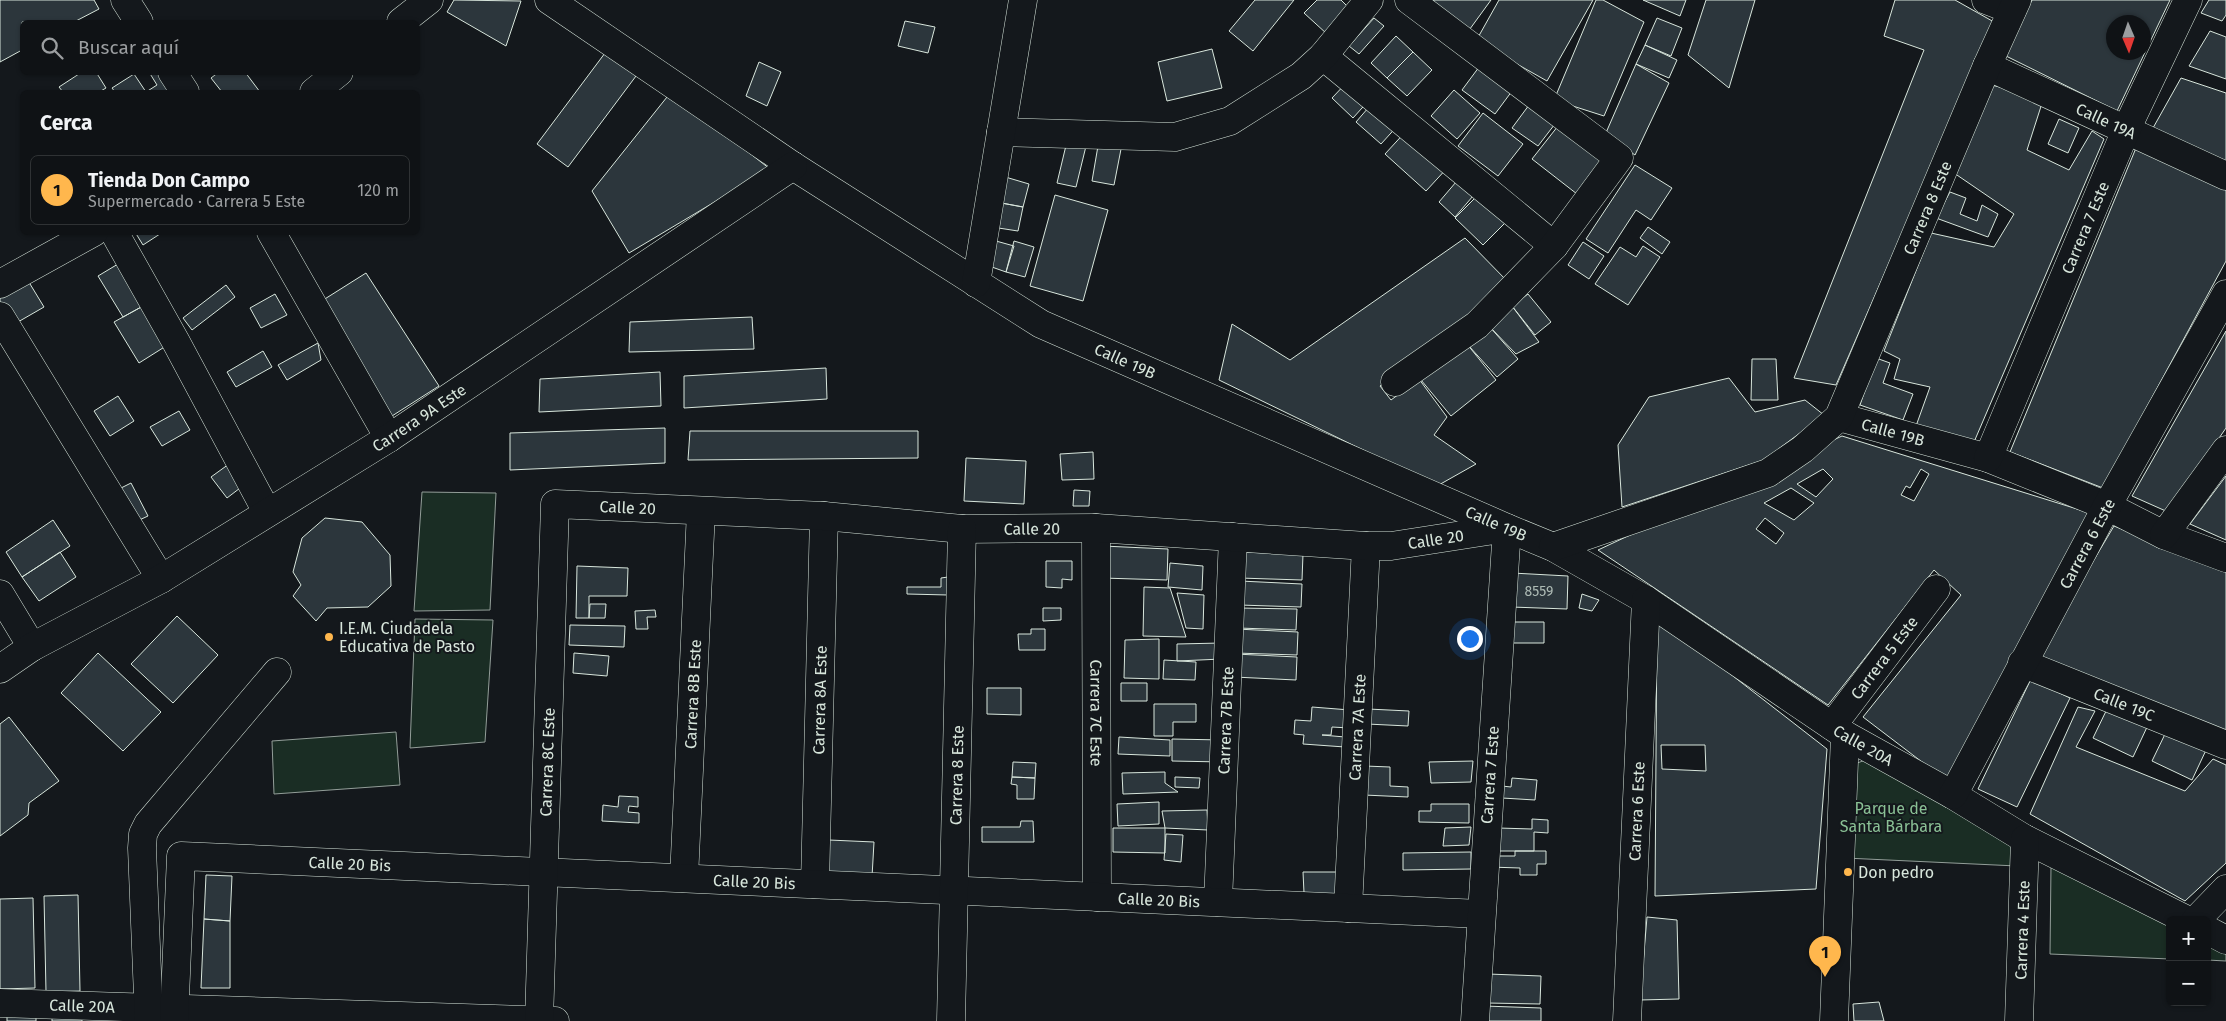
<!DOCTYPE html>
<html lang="es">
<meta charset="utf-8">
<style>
:root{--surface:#0f1215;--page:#181b1e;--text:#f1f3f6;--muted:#9b9ea0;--line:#2f3234;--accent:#ffb74d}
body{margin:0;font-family:"Fira Sans",sans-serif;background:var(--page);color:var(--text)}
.controls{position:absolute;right:15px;bottom:15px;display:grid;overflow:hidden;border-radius:8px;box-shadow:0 1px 4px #0004}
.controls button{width:45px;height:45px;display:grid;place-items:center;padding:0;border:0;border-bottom:1px solid var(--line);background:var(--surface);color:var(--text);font:25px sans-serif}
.compass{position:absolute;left:2106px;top:15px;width:45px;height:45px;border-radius:50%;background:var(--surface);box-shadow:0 1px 4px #0004;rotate:178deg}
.you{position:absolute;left:1469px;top:638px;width:18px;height:18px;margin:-12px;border:4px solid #fff;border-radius:50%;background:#1a73e8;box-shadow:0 0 0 8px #1a73e833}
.badge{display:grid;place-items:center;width:32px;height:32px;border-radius:50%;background:var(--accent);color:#111;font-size:16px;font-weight:700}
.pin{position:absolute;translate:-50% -41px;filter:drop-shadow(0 1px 2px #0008)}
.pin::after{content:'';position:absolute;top:26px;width:18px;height:15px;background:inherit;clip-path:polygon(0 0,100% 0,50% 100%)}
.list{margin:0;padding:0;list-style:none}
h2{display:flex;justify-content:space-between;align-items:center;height:65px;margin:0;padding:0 20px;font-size:21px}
h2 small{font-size:16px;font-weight:400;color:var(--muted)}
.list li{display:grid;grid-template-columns:32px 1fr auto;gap:15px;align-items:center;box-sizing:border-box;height:70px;margin:0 10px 10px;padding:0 10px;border:1px solid var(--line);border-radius:8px}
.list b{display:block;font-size:19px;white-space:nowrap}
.list p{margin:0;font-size:16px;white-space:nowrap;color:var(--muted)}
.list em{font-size:16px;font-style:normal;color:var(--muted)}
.icon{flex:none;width:28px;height:28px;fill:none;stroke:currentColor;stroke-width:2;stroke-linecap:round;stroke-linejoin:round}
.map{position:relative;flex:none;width:2226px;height:1021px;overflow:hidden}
.search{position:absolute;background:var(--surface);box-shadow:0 1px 4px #0004;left:20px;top:20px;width:400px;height:55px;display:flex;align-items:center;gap:12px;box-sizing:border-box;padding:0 18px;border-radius:8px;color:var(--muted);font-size:19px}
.panel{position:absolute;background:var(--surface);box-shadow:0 1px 4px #0004;left:20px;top:90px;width:400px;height:145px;border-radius:8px}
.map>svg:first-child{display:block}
.green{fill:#1a2d24;stroke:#939e99}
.building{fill:#2c363c;stroke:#d8e6dc;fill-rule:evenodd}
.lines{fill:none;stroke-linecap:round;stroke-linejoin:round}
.minor-casing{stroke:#d8e6dc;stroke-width:29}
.minor{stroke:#14181c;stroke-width:28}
.poi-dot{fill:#ffb74d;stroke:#14181c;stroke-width:2}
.labels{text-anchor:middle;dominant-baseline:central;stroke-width:4;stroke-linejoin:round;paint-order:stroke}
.number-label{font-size:14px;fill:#adbab4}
.street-label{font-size:16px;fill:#d8e6dc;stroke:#14181c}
.poi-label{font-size:16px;fill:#d8e6dc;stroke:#14181c;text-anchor:start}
.park-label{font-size:16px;fill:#8ac095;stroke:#14181c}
</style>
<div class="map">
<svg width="2226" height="1021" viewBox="0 0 2226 1021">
<rect width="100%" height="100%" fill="#14181c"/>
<path class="green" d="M422,492L496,493L490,610L414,611Z
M415,619L493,620L485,742L410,748Z
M396,732L400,785L274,794L272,741Z
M1873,757L2017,841V866L1845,858L1847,767Z
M2051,866L2170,924V959L2050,954Z
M2207,943L2226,952V961L2207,960Z"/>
<path class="building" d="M0,0H94L99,9L74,22H22V50L0,62Z
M454,0L521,1L506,46L447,12Z
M1255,0H1294L1253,51L1229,31Z
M1317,0H1341L1351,10L1327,34L1304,13Z
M1434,0H1491L1467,33L1429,7Z
M1499,0H1593L1547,81L1476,41Z
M1596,0H1603L1644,22L1604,116L1554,100Z
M1643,0H1686L1680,16Z
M1706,0H1755L1729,88L1688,55Z
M1895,0H1955L1994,22L1836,385L1794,378L1924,50L1884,36Z
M2032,0H2170L2117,111L2004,55ZM2114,22H2144V52H2114Z
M2209,0H2226V15L2222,21L2201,13Z
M1374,18L1384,26L1359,54L1349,46Z
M1657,18L1682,28L1671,56L1645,45Z
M905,21L935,27L928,53L898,46Z
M2210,31L2226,37V79L2189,66Z
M1396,36L1413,52L1387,78L1371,63Z
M1645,45L1677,60L1669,78L1636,64Z
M608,49L639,72L568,167L537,144Z
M1212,49L1222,88L1167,101L1158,62Z
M1413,52L1432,70L1407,96L1387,78Z
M759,62L781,72L767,106L746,96Z
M1482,63L1515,87L1495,114L1462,90Z
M1636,64L1669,83L1635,155L1605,135Z
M82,72H96L106,88L99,92H63L59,87Z
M149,72H161L174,92H115L112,88L134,74L146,92L157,85Z
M219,72H245L260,92H222L211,78Z
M2181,78L2226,93V161L2153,128Z
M1350,79L1371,98L1353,118L1332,98Z
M1991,85L2044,97L2027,150L2069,170L2092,131L2104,139L1974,442L1916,426L1930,387L1894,379L1900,359L1884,351L1931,233L1994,247L2014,214L1954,173Z
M1454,90L1480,113L1457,139L1431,116Z
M671,92L770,169L629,253L592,191Z
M1375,100L1400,123L1381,144L1356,122Z
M1532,101L1558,120L1538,146L1512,128Z
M1483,113L1523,144L1498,176L1458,146Z
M2059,119L2079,128L2068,153L2048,144Z
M1558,126L1603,162L1577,194L1532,159Z
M1408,129L1449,166L1426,191L1385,154Z
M1068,137L1087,142L1076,187L1057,183Z
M1099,140L1122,144L1114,185L1092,181Z
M2136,148L2226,190V261L2103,488L2010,452Z
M1635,165L1672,188L1651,220L1636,210L1608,253L1586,239Z
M1462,175L1479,189L1455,217L1439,202Z
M1002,176L1029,184L1023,207L996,202Z
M1482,191L1510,218L1483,245L1455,218Z
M1950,192L1966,198L1960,214L1977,221L1982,205L1998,214L1988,237L1936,218Z
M1055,195L1108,210L1083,301L1030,286Z
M996,202L1023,207L1018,231L992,227Z
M1648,227L1670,242L1662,254L1640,238Z
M135,232H163L143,245Z
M1465,238L1509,283L1380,386L1391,400L1419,379L1447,417L1434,435L1476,464L1437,486L1219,380L1232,324L1290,360Z
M996,241L1014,246L1006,272L989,266Z
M1014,241L1034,247L1025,277L1006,272Z
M1583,242L1604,256L1589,279L1568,265Z
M1643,246L1660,257L1628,305L1595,284L1620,247L1636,257Z
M118,264L143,306L123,317L98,276Z
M366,273L439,386L392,416L320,302Z
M27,279L44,307L11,326L0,307V295Z
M226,285L235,297L192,330L183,318Z
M275,294L287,315L261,328L250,308Z
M1528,294L1551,322L1535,335L1512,306Z
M143,306L166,346L139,363L114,322Z
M1512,306L1539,342L1516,354L1489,326Z
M752,317L754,349L629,352L630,322Z
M1489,326L1518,359L1497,377L1468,345Z
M2226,331V428L2168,512L2132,496Z
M318,343L321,360L287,380L278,365Z
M1467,344L1496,380L1451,416L1421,380Z
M263,351L272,367L236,387L227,372Z
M1876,358L1890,363L1883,383L1913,394L1903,420L1860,405Z
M1752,359H1776L1778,400H1751Z
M826,368L827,399L684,408V376Z
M660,372L661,406L539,412L540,379Z
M1729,378L1755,412L1805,400L1824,415L1764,460L1622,507L1618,445L1649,397Z
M118,396L134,421L110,436L94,411Z
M179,411L190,430L162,446L150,427Z
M665,428V463L510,470V433Z
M690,431H918V458L688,460Z
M1842,436L2090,513L1947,781L1863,717L1961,595L1934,570L1828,705L1598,550Z
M1093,452L1094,479L1062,480L1060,454Z
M966,458L1026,461L1024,504L964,501Z
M229,464L244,485L227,498L211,477Z
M1823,469L1833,479L1816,497L1797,484Z
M1921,469L1929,474L1914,501L1901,495L1906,486L1910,488Z
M2226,476V540L2190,524Z
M131,483L148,516L135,522L113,492Z
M1791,488L1814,503L1794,520L1764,503Z
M1074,490L1090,491L1089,506H1073Z
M325,518L362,522L390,555L391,586L368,607L327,608L316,621L293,596L301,585L293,572L302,538Z
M1765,518L1784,533L1776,544L1756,529Z
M53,520L70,546L22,577L6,552Z
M2114,526L2226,570V732L2032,664Z
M1103,546L1168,549L1167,580L1102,578Z
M60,552L76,577L39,601L22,577Z
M1240,552L1303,554L1302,580L1239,578Z
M1046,561H1072V580L1062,579V588L1046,587Z
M1170,563L1203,566L1202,590L1168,587Z
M577,566L628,568L627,596H589V618H576Z
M1512,573L1568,576L1567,609L1511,607Z
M948,577V595L907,594V587H941V578Z
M1240,581L1302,584L1301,607L1239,605Z
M1144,587L1170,588L1186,637L1143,636Z
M1177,593L1204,595L1203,629L1186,628Z
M1582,594L1599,600L1592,611L1579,608Z
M590,604H606L605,618H589Z
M1043,608H1061V620L1043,621Z
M1239,608L1297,609L1296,630L1238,628Z
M655,610L656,617H647L648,629H636L635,611Z
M177,616L218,655L173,703L131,664Z
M1657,617L1827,749L1816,889L1655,896Z
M1506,622H1544V643H1505Z
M570,625L625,626L624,647L569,645Z
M1031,629H1045V650H1019L1018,634H1031Z
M1236,629L1298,632L1297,655L1235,653Z
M1159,639V679L1124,678L1125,640Z
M1221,643L1222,659L1177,661V644Z
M98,653L161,712L123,751L61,693Z
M574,653L609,656L607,676L573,673Z
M1235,654L1297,657L1296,680L1234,677Z
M1164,660L1196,662L1195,680L1163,679Z
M2031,679L2070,698L2017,807L1978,789Z
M1121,683H1147V701H1121Z
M987,688H1021V715L987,714Z
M1154,704H1196V722H1173V736H1154Z
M1312,707L1350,710L1349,728L1332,727L1331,735H1322L1345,737V747L1303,744L1304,735L1294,734L1295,720L1311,721Z
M2078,707L2095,711L2076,747L2185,791L2213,759L2226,765V863L2185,901L2030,814Z
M2108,707L2148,725L2133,757L2093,738Z
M1368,709L1409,711L1408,726L1367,724Z
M9,717L59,781L29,803L28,815L0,836V724Z
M2167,730L2207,748L2192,780L2152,761Z
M1119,737L1170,740V756L1118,754Z
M1172,739L1223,740V762L1172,761Z
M1661,745H1705L1706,771L1662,769Z
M1473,761L1471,782L1431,783L1429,762Z
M1013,762L1036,763L1035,778L1012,777Z
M1365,766L1390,767V786L1408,787V797L1364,795Z
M1165,772V783L1178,792L1123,794L1122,773Z
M1012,777L1035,778L1034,799H1017V785L1011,784Z
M1175,777L1200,778L1199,788L1175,787Z
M1512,778L1537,780L1535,800L1502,798V786L1511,787Z
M619,796L638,797V807L629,806L628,812L639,813V823L602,821L603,805L618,807Z
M1159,802V824L1118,826L1117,804Z
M1431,804H1469V823L1419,822V811H1431Z
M1207,810L1208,830L1165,828L1162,811Z
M1532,819L1548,820V833L1534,832V851H1498V828L1532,829Z
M1021,821H1033L1034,842H982V827H1020Z
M1471,827L1469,845L1443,846L1445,828Z
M1113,828H1165V853L1113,852Z
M1166,834L1183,835L1181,862L1164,860Z
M829,840L874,842L872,877L827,875Z
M1515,851H1546V864H1537V875H1520V868L1489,867V856H1515Z
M1471,852V869L1403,870V853Z
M1303,872H1339L1341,894L1304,893Z
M206,875L232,876L230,921L204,919Z
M78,895L80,991L46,992L44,896Z
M33,898L35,988L0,989V899Z
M1647,917L1677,920L1679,999L1640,1000Z
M204,919L230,921V988H201Z
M1488,974L1541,976L1540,1004L1487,1003Z
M1879,1002L1884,1021H1854L1853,1004Z
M1484,1006L1541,1008V1021H1484Z
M7,1015H36V1021H7Z
M52,1017H82V1021H52Z"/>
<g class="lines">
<g class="minor-casing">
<g id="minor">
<path d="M125,0L139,22"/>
<path id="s1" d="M549,0L793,166L1041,324L1507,528L1553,547L1646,600L1845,735L1953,795L2025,839L2187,920"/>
<path d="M1986,0L2012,10"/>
<path d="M401,22L429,0"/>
<path d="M1323,56L1554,246"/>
<path id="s2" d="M1987,66L2226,176"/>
<path d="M172,72L185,92"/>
<path d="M314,92L339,72"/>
<path d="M1001,132L1175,137L1230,121L1301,76L1323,56L1369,0"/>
<path d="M114,232L176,342L267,512"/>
<path d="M271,232L389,438"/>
<path d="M976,283L1023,0"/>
<path d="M0,284L94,232"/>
<path d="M0,316L161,579"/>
<path d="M1395,382L1477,325L1554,246L1619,158L1409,0"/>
<path id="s3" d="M1839,417L1988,458L2107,506L2164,535L2226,558"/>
<path id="s4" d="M1988,458L2126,130L2188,0"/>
<path id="s5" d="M1096,528L1097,897"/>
<path d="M2164,535L2226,450"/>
<path id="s6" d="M1553,547L1768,473L1803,449L1839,417L1987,66L2017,0"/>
<path d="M0,594L32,647"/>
<path id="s7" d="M2022,663L2226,745"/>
<path id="s8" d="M0,669L32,647L161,579L389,438L793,166"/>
<path id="s9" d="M1832,726L1936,589"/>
<path id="s10" d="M1953,795L2107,506L2226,294"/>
<path id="s11" d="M684,878L701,511"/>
<path id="s12" d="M815,884L824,516"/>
<path id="s13" d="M1218,902L1233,537"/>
<path id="s14" d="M1348,908L1366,546"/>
<path d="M2196,920L2226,889"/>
<path d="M2207,930L2226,940"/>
<path id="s15" d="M0,1003L555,1021"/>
<path d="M149,1021L142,848L143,834L148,824L277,672"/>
<path id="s16" d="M174,1021L181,856L1481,914"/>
<path id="s17" d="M539,1021L555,504L824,516L962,529L1096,528L1366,546H1391L1507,528L1475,1021"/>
<path id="s18" d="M951,1021L962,529"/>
<path id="s19" d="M1627,1021L1646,600"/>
<path d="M1834,1021L1845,735"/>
<path id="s20" d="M2019,1021L2025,839"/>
</g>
</g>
<use href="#minor" class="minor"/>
</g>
<g class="poi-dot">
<circle cx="329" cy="637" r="5"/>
<circle cx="1848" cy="872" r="5"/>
</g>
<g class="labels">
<g class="number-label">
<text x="1539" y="591">8559</text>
</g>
<g class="street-label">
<text stroke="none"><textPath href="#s2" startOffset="131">Calle 19A</textPath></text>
<text stroke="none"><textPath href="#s6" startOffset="545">Carrera 8 Este</textPath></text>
<text stroke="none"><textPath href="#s4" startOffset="250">Carrera 7 Este</textPath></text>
<text stroke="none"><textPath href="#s1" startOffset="681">Calle 19B</textPath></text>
<text stroke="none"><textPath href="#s8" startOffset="489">Carrera 9A Este</textPath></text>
<text stroke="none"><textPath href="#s3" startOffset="56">Calle 19B</textPath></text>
<text stroke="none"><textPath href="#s17" startOffset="590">Calle 20</textPath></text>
<text stroke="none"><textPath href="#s1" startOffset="1086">Calle 19B</textPath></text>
<text stroke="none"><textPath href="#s17" startOffset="995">Calle 20</textPath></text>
<text stroke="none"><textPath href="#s17" startOffset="1400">Calle 20</textPath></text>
<text stroke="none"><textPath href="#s10" startOffset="285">Carrera 6 Este</textPath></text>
<text stroke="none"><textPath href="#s9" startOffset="86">Carrera 5 Este</textPath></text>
<text stroke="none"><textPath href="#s11" startOffset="184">Carrera 8B Este</textPath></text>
<text stroke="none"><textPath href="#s12" startOffset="184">Carrera 8A Este</textPath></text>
<text stroke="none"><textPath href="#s7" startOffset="110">Calle 19C</textPath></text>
<text stroke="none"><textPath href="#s5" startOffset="185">Carrera 7C Este</textPath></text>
<text stroke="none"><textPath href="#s13" startOffset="182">Carrera 7B Este</textPath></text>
<text stroke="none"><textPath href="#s14" startOffset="181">Carrera 7A Este</textPath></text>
<text stroke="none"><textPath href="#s1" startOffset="1516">Calle 20A</textPath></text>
<text stroke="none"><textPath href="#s17" startOffset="259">Carrera 8C Este</textPath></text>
<text stroke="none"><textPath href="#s18" startOffset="246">Carrera 8 Este</textPath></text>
<text transform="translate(1490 775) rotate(-86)">Carrera 7 Este</text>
<text stroke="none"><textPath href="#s19" startOffset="210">Carrera 6 Este</textPath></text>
<text stroke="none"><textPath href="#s16" startOffset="334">Calle 20 Bis</textPath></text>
<text stroke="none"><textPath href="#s16" startOffset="739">Calle 20 Bis</textPath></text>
<text stroke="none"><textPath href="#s16" startOffset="1144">Calle 20 Bis</textPath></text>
<text stroke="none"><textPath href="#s20" startOffset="91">Carrera 4 Este</textPath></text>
<text stroke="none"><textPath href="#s15" startOffset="82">Calle 20A</textPath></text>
</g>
<g class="poi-label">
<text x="339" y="628">I.E.M. Ciudadela<tspan x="339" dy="18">Educativa de Pasto</tspan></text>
<text x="1858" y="872">Don pedro</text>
</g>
<g class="park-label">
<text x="1891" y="808">Parque de<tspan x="1891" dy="18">Santa Bárbara</tspan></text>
</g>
</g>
</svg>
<div class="controls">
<button>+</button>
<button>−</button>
</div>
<svg class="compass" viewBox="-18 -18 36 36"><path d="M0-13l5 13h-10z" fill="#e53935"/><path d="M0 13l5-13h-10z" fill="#9b9ea0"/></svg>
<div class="you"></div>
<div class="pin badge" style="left:1825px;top:977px">1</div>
<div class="search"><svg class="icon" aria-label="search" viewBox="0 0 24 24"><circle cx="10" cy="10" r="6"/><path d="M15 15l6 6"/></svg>Buscar aquí</div>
<section class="panel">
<h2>Cerca<small></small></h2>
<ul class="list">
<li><span class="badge">1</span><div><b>Tienda Don Campo</b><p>Supermercado · Carrera 5 Este</p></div><em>120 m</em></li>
</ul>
</section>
</div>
